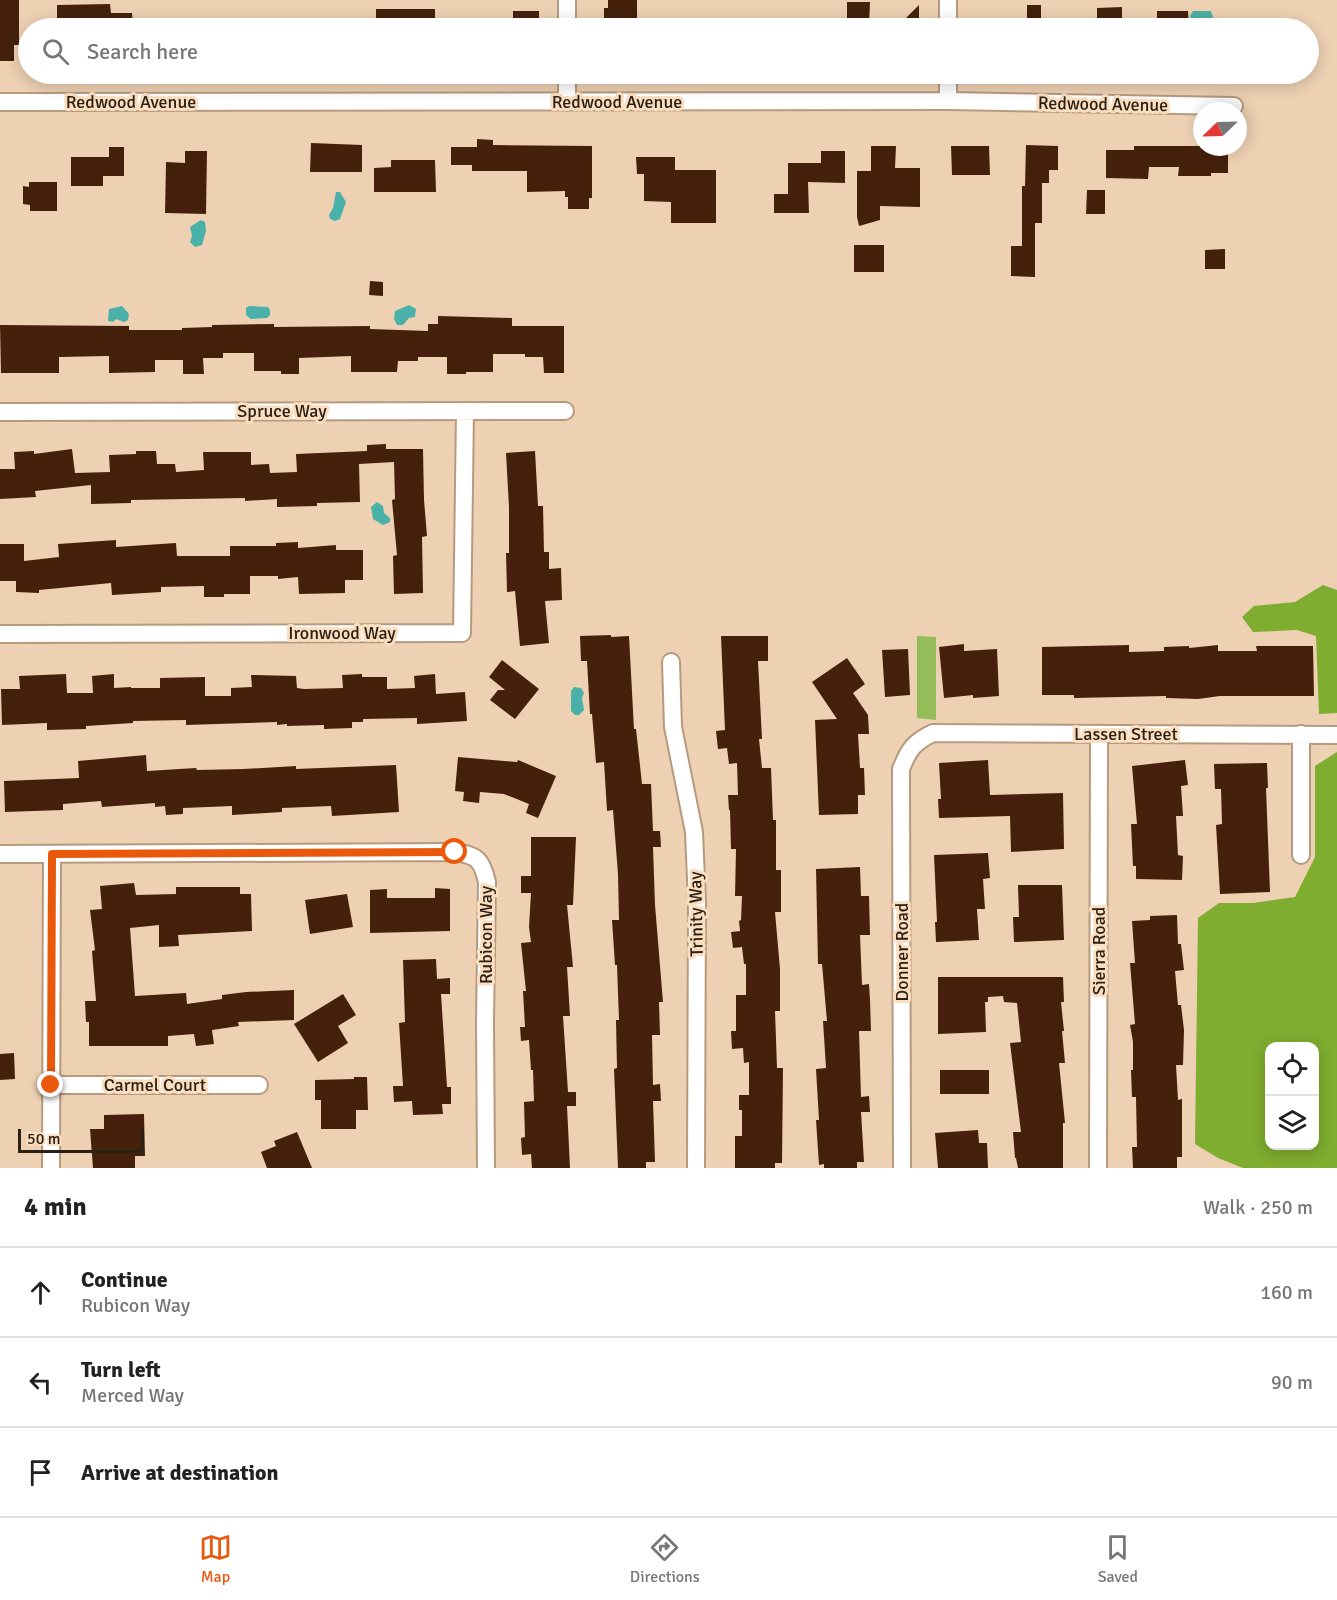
<!DOCTYPE html>
<meta charset="utf-8">
<style>
:root{--surface:#fff;--page:#f2f2f2;--text:#222;--muted:#767676;--line:#e0e0e0;--accent:#ea580c}
body{margin:0;font-family:Signika,sans-serif;background:var(--page);color:var(--text)}
.controls{position:absolute;right:18px;bottom:18px;display:grid;overflow:hidden;border-radius:12px;box-shadow:0 3px 15px #0003}
.controls button{width:54px;height:54px;display:grid;place-items:center;padding:0;border:0;border-bottom:2px solid var(--line);background:var(--surface);color:var(--text);font:30px sans-serif}
.compass{position:absolute;left:1193px;top:102px;width:54px;height:54px;border-radius:50%;background:var(--surface);box-shadow:0 3px 15px #0003;rotate:247deg}
.scale{position:absolute;left:18px;bottom:15px;width:126px;box-sizing:border-box;padding-left:6px;border:3px solid #2a2014;border-top:0;font-size:16px;line-height:21px;white-space:nowrap;color:#2a2014;-webkit-text-stroke:4px #fbdec0;paint-order:stroke}
.stop{position:absolute;width:18px;height:18px;margin:-14px;border:4px solid #ea580c;border-radius:50%;background:#fff}
.stop.end{background:#ea580c;border-color:#fff;box-shadow:0 2px 6px #0008}
.list{margin:0;padding:0;list-style:none}
h2{display:flex;justify-content:space-between;align-items:center;height:78px;margin:0;padding:0 24px;font-size:26px}
h2 small{font-size:20px;font-weight:400;color:var(--muted)}
.list li{display:grid;grid-template-columns:39px 1fr auto;gap:18px;align-items:center;box-sizing:border-box;height:90px;padding:0 24px;border-top:2px solid var(--line)}
.list b{display:block;font-size:22px;white-space:nowrap}
.list p{margin:0;font-size:20px;white-space:nowrap;color:var(--muted)}
.list em{font-size:20px;font-style:normal;color:var(--muted)}
.icon{flex:none;width:33px;height:33px;fill:none;stroke:currentColor;stroke-width:2;stroke-linecap:round;stroke-linejoin:round}
.map{position:relative;flex:none;width:1337px;height:1168px;overflow:hidden}
.search{position:absolute;background:var(--surface);box-shadow:0 3px 15px #0003;left:18px;right:18px;top:18px;height:66px;display:flex;align-items:center;gap:15px;box-sizing:border-box;padding:0 21px;border-radius:33px;color:var(--muted);font-size:22px}
.sheet{height:348px;background:var(--surface)}
nav{display:flex;justify-content:space-around;align-items:center;box-sizing:border-box;height:84px;border-top:2px solid var(--line);background:var(--surface);font-size:16px;color:var(--muted)}
nav a{display:grid;justify-items:center;gap:3px}
nav .on{color:var(--accent)}
.map>svg:first-child{display:block}
.green{fill:#94bd5a}
.forest{fill:#7ead2f;fill-rule:evenodd}
.water{fill:#4ab1a9}
.building{fill:#45210c}
.lines{fill:none;stroke-linecap:round;stroke-linejoin:round}
.minor-casing{stroke:#b69a7e;stroke-width:20}
.minor{stroke:#fff;stroke-width:16}
.route{stroke:#ea580c;stroke-width:8}
.labels{text-anchor:middle;dominant-baseline:central;stroke-width:6;stroke-linejoin:round;paint-order:stroke}
.street-label{font-size:18px;fill:#2a2014;stroke:#fbdec0}
</style>
<div class="map">
<svg width="1337" height="1168" viewBox="0 0 1337 1168">
<rect width="100%" height="100%" fill="#eed1b3"/>
<path class="green" d="M917,636L936,637V720L917,718Z"/>
<path class="forest" d="M1323,585L1337,590V713L1319,714L1316,636L1297,630L1253,632L1242,617L1254,606L1295,602Z
M1337,752V1168H1243L1218,1158L1195,1144L1198,918L1219,903H1253L1295,897L1315,857V766ZM1270,1046H1314V1146H1270Z"/>
<path class="water" d="M1193,11H1211L1213,17L1211,22H1206L1201,27L1199,22H1193L1190,16Z
M336,192H340L346,202L340,219L335,221L330,219L329,215L333,208Z
M201,220L205,222L206,231L202,245L195,247L190,242L192,236L190,227Z
M409,305L416,309L415,317L409,318L403,325H397L394,319L395,311Z
M122,306L129,314L128,320L124,322L116,319L113,322L108,321L109,309Z
M249,306L268,307L270,310V315L267,318L251,319L246,315V308Z
M377,502L383,506L384,513L390,518V522L383,525L373,519L371,507Z
M574,687L581,688L584,693L582,698L584,710L579,715H575L571,711V691Z"/>
<path class="building" d="M0,0H19V45H14V61H0Z
M608,0H637V28H604V8H608Z
M847,2H870L869,26H847Z
M110,4L111,13H132L133,28H57V5Z
M919,5V28H896Z
M1027,5H1041V19H1027Z
M1122,7V28H1097V8Z
M376,9H435V28H376Z
M513,11H539V28H513Z
M1157,11H1188L1189,28H1157Z
M477,139L493,140V145L592,146V198H589V209H568V197H565V191L527,192V171H472V165H451V147H477Z
M311,143L362,145V172H310Z
M1026,145L1058,146V170H1049V183H1042V223H1035V277L1011,276V246H1022V186H1025Z
M871,146H896L895,168H920V207L880,206V220L859,226L857,217V171H871Z
M951,146H989L990,175H952Z
M1134,146H1202L1207,147V152H1228V173H1211V176H1178L1179,167H1149L1148,179L1106,178V150H1134Z
M109,147H124V176H103V186H71V157H109Z
M185,151H207L206,214L165,213L166,162L185,163Z
M821,151H845V183L808,182L809,213H774V194H788V163H821Z
M636,157H675V170H716V223H671V202L644,201V174H637Z
M391,160H435L436,192H374V168L391,167Z
M29,182H57V211H30V205L23,204V186L29,187Z
M1087,190H1105V214H1086Z
M854,245H884V272H854Z
M1225,249V269H1205V250Z
M370,281L383,282V296L369,295Z
M438,316L512,318V326H564V373H544L543,357H525V354H493V372H466V374H447V357H418V361H398L397,372H351V356L299,358V374H281V371H254V353H223V358H203L204,374H183V360H155V372L109,373V356L59,357V373H1L0,325L129,326V330H182V328L212,327V325L274,324V327L370,326V329L428,331V324H438Z
M386,444V449H423L424,500L427,536L422,537L423,593L394,594L393,556L397,555L392,500L395,499L394,462L359,464L360,502L317,503V506L277,507V499L245,501V498L131,500V503L91,504V485L35,491L36,497L0,499V469H15L14,452L34,451V454L72,449L75,473L110,472L109,455L136,454V451H156L157,464H175L176,472L204,470L203,452H251V465L269,464L270,473L297,472L296,454L367,451V445Z
M535,451L538,506H543L544,552H549V569L561,568L562,600L545,601L549,643L520,646L515,591L507,592L506,553H509V507L506,453Z
M116,540V547L176,543L177,556H230V546H276V543L298,542V548L336,545V550H363V580H345V593L299,594L298,577L278,579V576H250V594H224V597H204V586L161,587V592L112,595L111,583L39,590V593L16,592V581H0V544H24V561L59,557L58,544Z
M611,635V637L629,636L634,729H636L642,784H651L653,831H660L661,847H653L655,905L663,1002H659L660,1035H652L653,1085L660,1084L661,1101H653L655,1162H646V1168H618L614,1069L617,1068L616,1020H619L617,965H615L612,920H619L618,874L613,810L607,811L604,762L596,763L592,714H590L587,661H581L580,636Z
M721,636H768V661H758L762,739H759L762,768H771L773,820H776V870H781V912H775L780,969V1011H775L777,1068H783L782,1163H775V1168H735V1136H742V1110H739V1095H749V1062L744,1063L743,1048L732,1049L731,1031H736V995H746V964H744L742,947L733,948L731,932L740,931L739,921L741,920L742,896H735L736,849H731L730,810H729L728,795H738L737,763L729,764L727,748L718,749L716,731L725,730Z
M964,644V651L997,649L999,696L973,698V695L944,698L939,647Z
M1129,645V652L1164,651V647L1189,646V648L1218,645V651H1257L1256,646H1313L1314,696H1220L1198,699L1166,698V696L1074,698V695H1042V647Z
M908,649L910,695L885,697L882,650Z
M847,658L865,684L853,693L868,715L869,734H858L860,768H864L865,795H858V814L819,815L815,720L837,719L812,682Z
M502,660L539,689L515,719L490,700L498,690H505L489,677Z
M66,674L67,693H93L92,676L114,674V688L131,687V688H160V678L205,677V696H231V688L252,687L251,675L296,676L297,688L304,689L343,688L342,675L362,674V677H387V689L415,688L414,676L435,674L436,694L465,692L467,721L417,724V718L363,719V722H352V728L324,729V725L287,726V724L277,725V722L186,725V720L133,721V723L86,726V729L47,730V723L2,725L1,689H20L19,676Z
M146,755L147,771L196,768L197,770L243,769L296,766V769L396,765L399,812L332,816L331,806L282,808V812L232,815V806L183,808V814L166,815L165,806L155,807V803L102,807L101,801L63,804V810L5,812L4,781L79,778L78,761Z
M458,757L517,762L518,760L556,776L538,818L526,813L529,804L504,794L480,792L479,803L463,801L464,792L455,791Z
M988,760L990,795L1063,793L1064,849L1011,852L1010,816L939,818L938,799H941L939,763Z
M1185,760L1188,785L1181,786L1183,816H1176L1178,855L1183,856L1182,880L1136,879V866H1133L1131,824H1137L1132,766Z
M1267,763L1268,788H1266L1270,892L1220,894L1216,825L1222,824L1221,789H1215L1214,764Z
M531,837H576L573,905H567L573,967H567L570,1016H563L568,1092H576V1106H567L570,1168H532L531,1154L522,1155L521,1138L525,1137L524,1102L534,1101L533,1070H531L529,1040L521,1041L520,1027H525L523,991H526L521,943L531,942L529,927L531,893H521V876H531Z
M988,853L990,878L983,879L985,909H977L979,940L936,942L935,922H937L934,855Z
M860,867L861,896H869L870,935H860L862,985L869,984L870,1000L871,1031H859L861,1097L869,1096L870,1112H861L864,1162H857V1168H824V1164L819,1165L816,1120H819L816,1069L826,1068L823,1021H827L822,964H818L816,869Z
M134,883L136,895L176,894V887H240V894H251L252,931L178,935L179,946L159,947V925L130,928L135,996L186,993L187,1004L222,999V995L246,992L294,990V1020L238,1022L239,1026L212,1030L214,1044L196,1046L194,1034L168,1036V1046H89V1022H86L85,1001H96L92,951L95,950L90,910L102,909L100,886Z
M1018,885H1062L1064,940L1014,942L1013,917H1019Z
M435,888L450,889V931L370,933V890L387,889V898H435Z
M347,894L353,927L310,934L305,900Z
M1177,915L1178,944H1181L1184,970L1175,971L1178,1005H1181L1184,1030L1183,1065H1176L1178,1100L1182,1099V1157H1177V1168H1133L1132,1147H1137L1136,1097H1132L1131,1070H1133V1042L1130,1025L1135,1024L1130,963H1135L1132,921L1150,920V916Z
M436,959L437,979L450,978V994H441L447,1087H451V1104H442L443,1114L413,1115L412,1101L394,1102L393,1086H403L399,1023L405,1022L403,960Z
M938,977H1063L1064,1002H1061L1064,1031H1062L1065,1063H1059L1065,1123H1063V1168H1018L1016,1158H1015L1013,1132H1021L1010,1043L1021,1042L1017,1003L1004,1002L1003,996L988,997V1002H985L986,1032L938,1034Z
M343,994L356,1015L338,1026L348,1043L318,1062L294,1024Z
M14,1053L15,1079L0,1080V1054Z
M940,1070H989V1094H940Z
M354,1077H367L368,1110H356V1129H321V1100H315V1080L354,1079Z
M144,1114L145,1156H135V1168H93L90,1129H104V1115Z
M978,1130L979,1143H987L988,1168H938L935,1133Z
M297,1132L312,1168H267L261,1152L276,1146L274,1141Z"/>
<g class="lines">
<g class="minor-casing">
<path id="minor" d="M567,0V28
M948,28V0
M567,74V102
M948,101V74
M0,102L948,101L1234,106
M0,412L565,411
M0,634L462,633L465,411
M671,662L673,727L694,832L697,903L696,1168
M0,854L455,852C477,855 482,860 487,882L485,1022L486,1168
M1301,855V734
M51,1085H259
M51,1168L52,854
M902,1168L901,769C909,749 914,742 933,733L1337,735
M1098,1168L1099,735"/>
</g>
<use href="#minor" class="minor"/>
</g>
<g class="lines">
<path class="route" d="M51,1085L52,854L455,852"/>
</g>
<g class="labels">
<g class="street-label">
<text x="131" y="102">Redwood Avenue</text>
<text x="617" y="102">Redwood Avenue</text>
<text transform="translate(1103 104) rotate(1)">Redwood Avenue</text>
<text x="282" y="411">Spruce Way</text>
<text x="342" y="633">Ironwood Way</text>
<text x="1126" y="734">Lassen Street</text>
<text transform="translate(696 914) rotate(-91)">Trinity Way</text>
<text transform="translate(486 935) rotate(-90)">Rubicon Way</text>
<text transform="translate(1099 951) rotate(-90)">Sierra Road</text>
<text transform="translate(902 952) rotate(-90)">Donner Road</text>
<text x="155" y="1085">Carmel Court</text>
</g>
</g>
</svg>
<div class="controls">
<button><svg class="icon" aria-label="locate" viewBox="0 0 24 24"><circle cx="12" cy="12" r="6"/><path d="M12 2v4M12 18v4M2 12h4M18 12h4"/></svg></button>
<button><svg class="icon" aria-label="layers" viewBox="0 0 24 24"><path d="M12 4l9 5-9 5-9-5zM3 14l9 5 9-5"/></svg></button>
</div>
<svg class="compass" viewBox="-18 -18 36 36"><path d="M0-13l5 13h-10z" fill="#e53935"/><path d="M0 13l5-13h-10z" fill="#767676"/></svg>
<div class="scale">50 m</div>
<div class="stop" style="left:455px;top:852px"></div>
<div class="stop end" style="left:51px;top:1085px"></div>
<div class="search"><svg class="icon" aria-label="search" viewBox="0 0 24 24"><circle cx="10" cy="10" r="6"/><path d="M15 15l6 6"/></svg>Search here</div>
</div>
<section class="sheet">
<h2>4 min<small>Walk · 250 m</small></h2>
<ul class="list">
<li><svg class="icon" aria-label="ahead" viewBox="0 0 24 24"><path d="M12 20V5M6 11l6-6 6 6"/></svg><div><b>Continue</b><p>Rubicon Way</p></div><em>160 m</em></li>
<li><svg class="icon" aria-label="left" viewBox="0 0 24 24"><path d="M17 20v-9H6M10 6l-5 5 5 5"/></svg><div><b>Turn left</b><p>Merced Way</p></div><em>90 m</em></li>
<li><svg class="icon" aria-label="arrive" viewBox="0 0 24 24"><path d="M6 21V4h12l-3 4 3 4H6"/></svg><div><b>Arrive at destination</b></div></li>
</ul>
</section>
<nav>
<a class="on"><svg class="icon" aria-label="map" viewBox="0 0 24 24"><path d="M3 6l6-2 6 2 6-2v14l-6 2-6-2-6 2zM9 4v14M15 6v14"/></svg>Map</a>
<a><svg class="icon" aria-label="directions" viewBox="0 0 24 24"><path d="M12 3l9 9-9 9-9-9zM9 14v-3h6M13 9l2 2-2 2"/></svg>Directions</a>
<a><svg class="icon" aria-label="saved" viewBox="0 0 24 24"><path d="M7 4h10v16l-5-4-5 4z"/></svg>Saved</a>
</nav>
